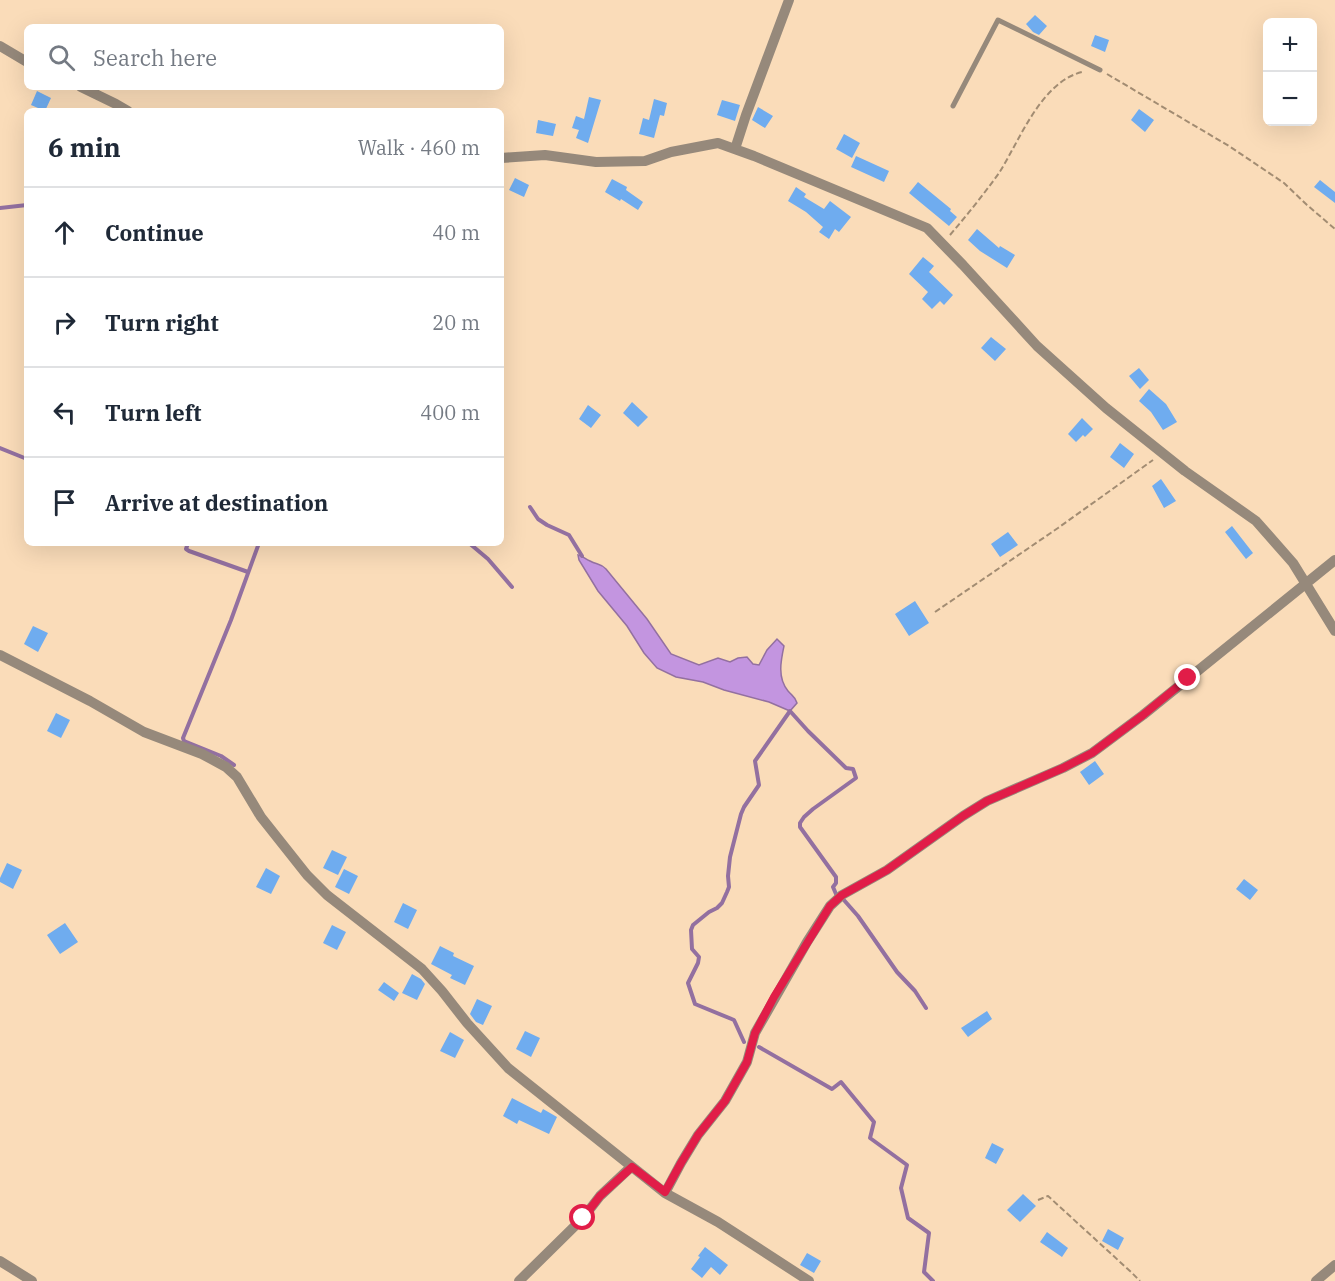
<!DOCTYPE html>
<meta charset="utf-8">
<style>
:root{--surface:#fff;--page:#f2f2f3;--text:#1f2937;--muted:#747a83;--line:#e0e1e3}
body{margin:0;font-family:"IBM Plex Serif",serif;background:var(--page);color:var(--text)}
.controls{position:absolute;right:18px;top:18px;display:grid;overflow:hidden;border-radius:9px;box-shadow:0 6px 24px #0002}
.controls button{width:54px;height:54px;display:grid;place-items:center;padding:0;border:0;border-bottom:2px solid var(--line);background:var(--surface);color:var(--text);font:30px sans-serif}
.stop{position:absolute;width:18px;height:18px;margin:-14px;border:4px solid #e11d48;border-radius:50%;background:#fff}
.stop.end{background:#e11d48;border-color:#fff;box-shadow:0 2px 6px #0008}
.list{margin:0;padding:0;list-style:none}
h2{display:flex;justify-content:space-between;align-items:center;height:78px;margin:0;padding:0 24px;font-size:26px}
h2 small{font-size:20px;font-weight:400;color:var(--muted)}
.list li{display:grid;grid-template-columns:39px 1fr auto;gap:18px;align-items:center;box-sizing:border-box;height:90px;padding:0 24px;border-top:2px solid var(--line)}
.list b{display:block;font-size:22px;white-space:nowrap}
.list em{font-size:20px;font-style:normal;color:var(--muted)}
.icon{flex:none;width:33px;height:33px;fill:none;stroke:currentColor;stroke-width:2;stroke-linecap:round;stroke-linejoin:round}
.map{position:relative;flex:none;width:1335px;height:1281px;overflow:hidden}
.search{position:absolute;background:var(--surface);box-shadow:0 6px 24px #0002;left:24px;top:24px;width:480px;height:66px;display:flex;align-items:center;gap:15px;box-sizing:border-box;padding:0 21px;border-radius:9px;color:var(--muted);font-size:22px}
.panel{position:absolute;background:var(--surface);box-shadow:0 6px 24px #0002;left:24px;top:108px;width:480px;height:438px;border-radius:9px}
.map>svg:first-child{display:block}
.water{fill:#c395e0;stroke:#9370a0;stroke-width:1.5}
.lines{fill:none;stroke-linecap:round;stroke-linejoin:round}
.stream{stroke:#9370a0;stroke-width:4}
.building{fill:#6facef}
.path{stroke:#a28c72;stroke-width:2;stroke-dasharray:6 3;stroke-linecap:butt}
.lane{stroke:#96897b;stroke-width:5}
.street{stroke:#96897b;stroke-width:10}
.route{stroke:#e11d48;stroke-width:8}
</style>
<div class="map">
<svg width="1335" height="1281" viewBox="0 0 1335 1281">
<rect width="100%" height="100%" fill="#fadcb9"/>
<path class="water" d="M578,555C583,556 585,559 590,561C597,565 600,563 606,569L647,619L671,654L699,665L718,658L730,662L738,658L747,657L753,664L759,665L767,650L777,639L784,646C781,660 777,678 788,691C792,696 795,696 797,703L790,711L769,702L724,690L703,682L676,677L657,668L644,653L627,626L598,591L579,560Z"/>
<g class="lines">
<path class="stream" d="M0,208L27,205
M0,448L27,459
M530,507L538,519L547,525L569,535L582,556
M188,543L186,549L189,551L248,572
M469,543L488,559L512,587
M234,765L221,756L184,741L183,738L231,620L259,543
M843,899L858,916L897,972L915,991L926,1008
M744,1042L734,1020L695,1004L688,983L698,963L699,957L692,949L691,930L693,925L709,912L717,908L722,903L727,892L729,887L728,876L730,857L741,814L744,807L759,785L755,761L790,711L808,731L846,768L853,769L856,778L813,809L804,817L800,823V827L836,877V883L833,887L836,894
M759,1047L832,1089L841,1082L874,1122L870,1138L907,1165L901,1188L908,1218L929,1233L924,1272L933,1281"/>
</g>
<path class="building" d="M1035,15L1047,26L1039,35L1033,32L1026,24Z
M1095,35L1109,40L1105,52L1091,46Z
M37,91L51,98L45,111L31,105Z
M589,97L601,100L588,143L576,138L579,130L572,128L576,116L584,119Z
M654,99L667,103L664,116L660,115L654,138L639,134L643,118L649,120Z
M722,100L740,105L735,121L717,115Z
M758,107L773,116L765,128L752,120Z
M1139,109L1154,120L1145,132L1131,120Z
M538,120L556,124L553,136L536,133Z
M844,134L860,143L852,158L836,149Z
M856,156L889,171L884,182L851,167Z
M515,178L529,185L524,197L509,190Z
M612,179L627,187L626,190L643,202L638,210L621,199L620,201L605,192Z
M1320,180L1335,192V203L1314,187Z
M918,182L951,209L950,211L957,217L949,226L909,193Z
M796,187L806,194L804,197L824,209L830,201L851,217L839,232L835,229L829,239L819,232L823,227L806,212L788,201Z
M977,229L999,248L1000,246L1015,255L1007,268L980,251L968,240Z
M923,257L934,266L929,272L953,295L944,305L940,301L932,309L922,299L928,292L909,274Z
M991,337L1006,349L995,361L981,348Z
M1139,368L1149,380L1140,389L1129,376Z
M1149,389L1166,404L1177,422L1163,430L1151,412L1139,401Z
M632,402L648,417L638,427L623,413Z
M588,405L601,415L591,428L579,419Z
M1082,418L1093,429L1085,437L1083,435L1076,442L1068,434Z
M1120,443L1134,454L1124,468L1110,457Z
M1161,479L1176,501L1164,508L1152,486Z
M1232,526L1253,553L1246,559L1225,532Z
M1008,532L1018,545L1000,557L991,544Z
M915,601L929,623L909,636L895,614Z
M33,626L48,633L38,652L24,644Z
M56,713L70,720L61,738L47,731Z
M1095,761L1104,774L1089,785L1080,772Z
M332,850L347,857L338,875L323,868Z
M7,863L22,870L13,889L0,882V878Z
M266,868L280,876L271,894L256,887Z
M344,869L358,876L349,894L335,887Z
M1244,879L1258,890L1250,900L1236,889Z
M403,903L417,910L408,929L394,922Z
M65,923L78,942L60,954L47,935Z
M332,925L346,932L337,950L323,943Z
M440,946L454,953L453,956L474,966L465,985L450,978L452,975L431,964Z
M412,974L421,979L425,984L417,1000L402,993Z
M384,982L399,993L394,1001L378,990Z
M477,999L492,1006L483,1025L476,1022L470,1014Z
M987,1011L992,1019L968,1037L961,1028Z
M525,1031L540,1038L531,1057L516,1049Z
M450,1032L464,1040L455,1058L440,1051Z
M512,1098L541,1113L543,1109L557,1117L549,1134L519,1120L517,1124L503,1116Z
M992,1143L1004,1149L996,1164L985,1158Z
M1023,1194L1036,1206L1020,1222L1007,1210Z
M1108,1229L1124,1238L1118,1250L1102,1241Z
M1047,1232L1068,1248L1062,1257L1040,1242Z
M705,1247L728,1265L720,1275L711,1267L702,1278L691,1269L700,1257L698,1256Z
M807,1253L821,1261L814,1273L800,1265Z"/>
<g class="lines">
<path class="path" d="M1107,74L1229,146L1284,183L1307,205L1335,229
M950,235C967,215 984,194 999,173C1020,140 1041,82 1082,72
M935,612L1058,528L1153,460
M1038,1200L1048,1196L1131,1272L1140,1281"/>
<path class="lane" d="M953,106L998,20L1100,70"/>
<path class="street" d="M0,46L27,62
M81,87L116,104L128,111
M735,149L746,115L789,0
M501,158L545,155L596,162L645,161L671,152L718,143L754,156L927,228L963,265L1037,346L1106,408L1185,471L1256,521L1293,563L1335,631
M0,655L90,701L144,732L202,754L226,767L237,777L261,817L307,875L327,895L422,969L442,991L467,1023L508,1068L665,1193L718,1222L809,1281
M665,1193L681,1163L698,1135L725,1101L747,1062L755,1033L807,942L830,906L842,895L887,870L963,816L987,801L1063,768L1092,753L1143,715L1335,560
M0,1261L32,1281
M519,1281L583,1218L600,1196L631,1167
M1316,1281L1335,1265"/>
</g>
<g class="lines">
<path class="route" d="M583,1218L600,1196L632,1167L665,1192L681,1163L698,1135L725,1101L747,1062L755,1033L774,997L830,906L842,895L887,870L963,816L987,801L1063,768L1092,753L1143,715L1188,678"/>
</g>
</svg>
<div class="controls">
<button>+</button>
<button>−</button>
</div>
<div class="stop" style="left:583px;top:1218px"></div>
<div class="stop end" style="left:1188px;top:678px"></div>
<div class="search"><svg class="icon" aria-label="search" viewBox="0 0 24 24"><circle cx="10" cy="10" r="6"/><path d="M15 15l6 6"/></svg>Search here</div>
<section class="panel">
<h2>6 min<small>Walk · 460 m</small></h2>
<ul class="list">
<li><svg class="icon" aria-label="ahead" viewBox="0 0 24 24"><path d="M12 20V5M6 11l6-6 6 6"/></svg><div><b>Continue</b></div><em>40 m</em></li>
<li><svg class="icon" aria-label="right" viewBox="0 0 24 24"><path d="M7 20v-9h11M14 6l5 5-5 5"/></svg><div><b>Turn right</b></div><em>20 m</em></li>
<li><svg class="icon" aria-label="left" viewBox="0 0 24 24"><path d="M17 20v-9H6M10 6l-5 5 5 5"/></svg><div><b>Turn left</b></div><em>400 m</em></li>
<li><svg class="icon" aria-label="arrive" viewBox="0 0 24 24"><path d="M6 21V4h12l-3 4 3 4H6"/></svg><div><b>Arrive at destination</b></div></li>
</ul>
</section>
</div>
